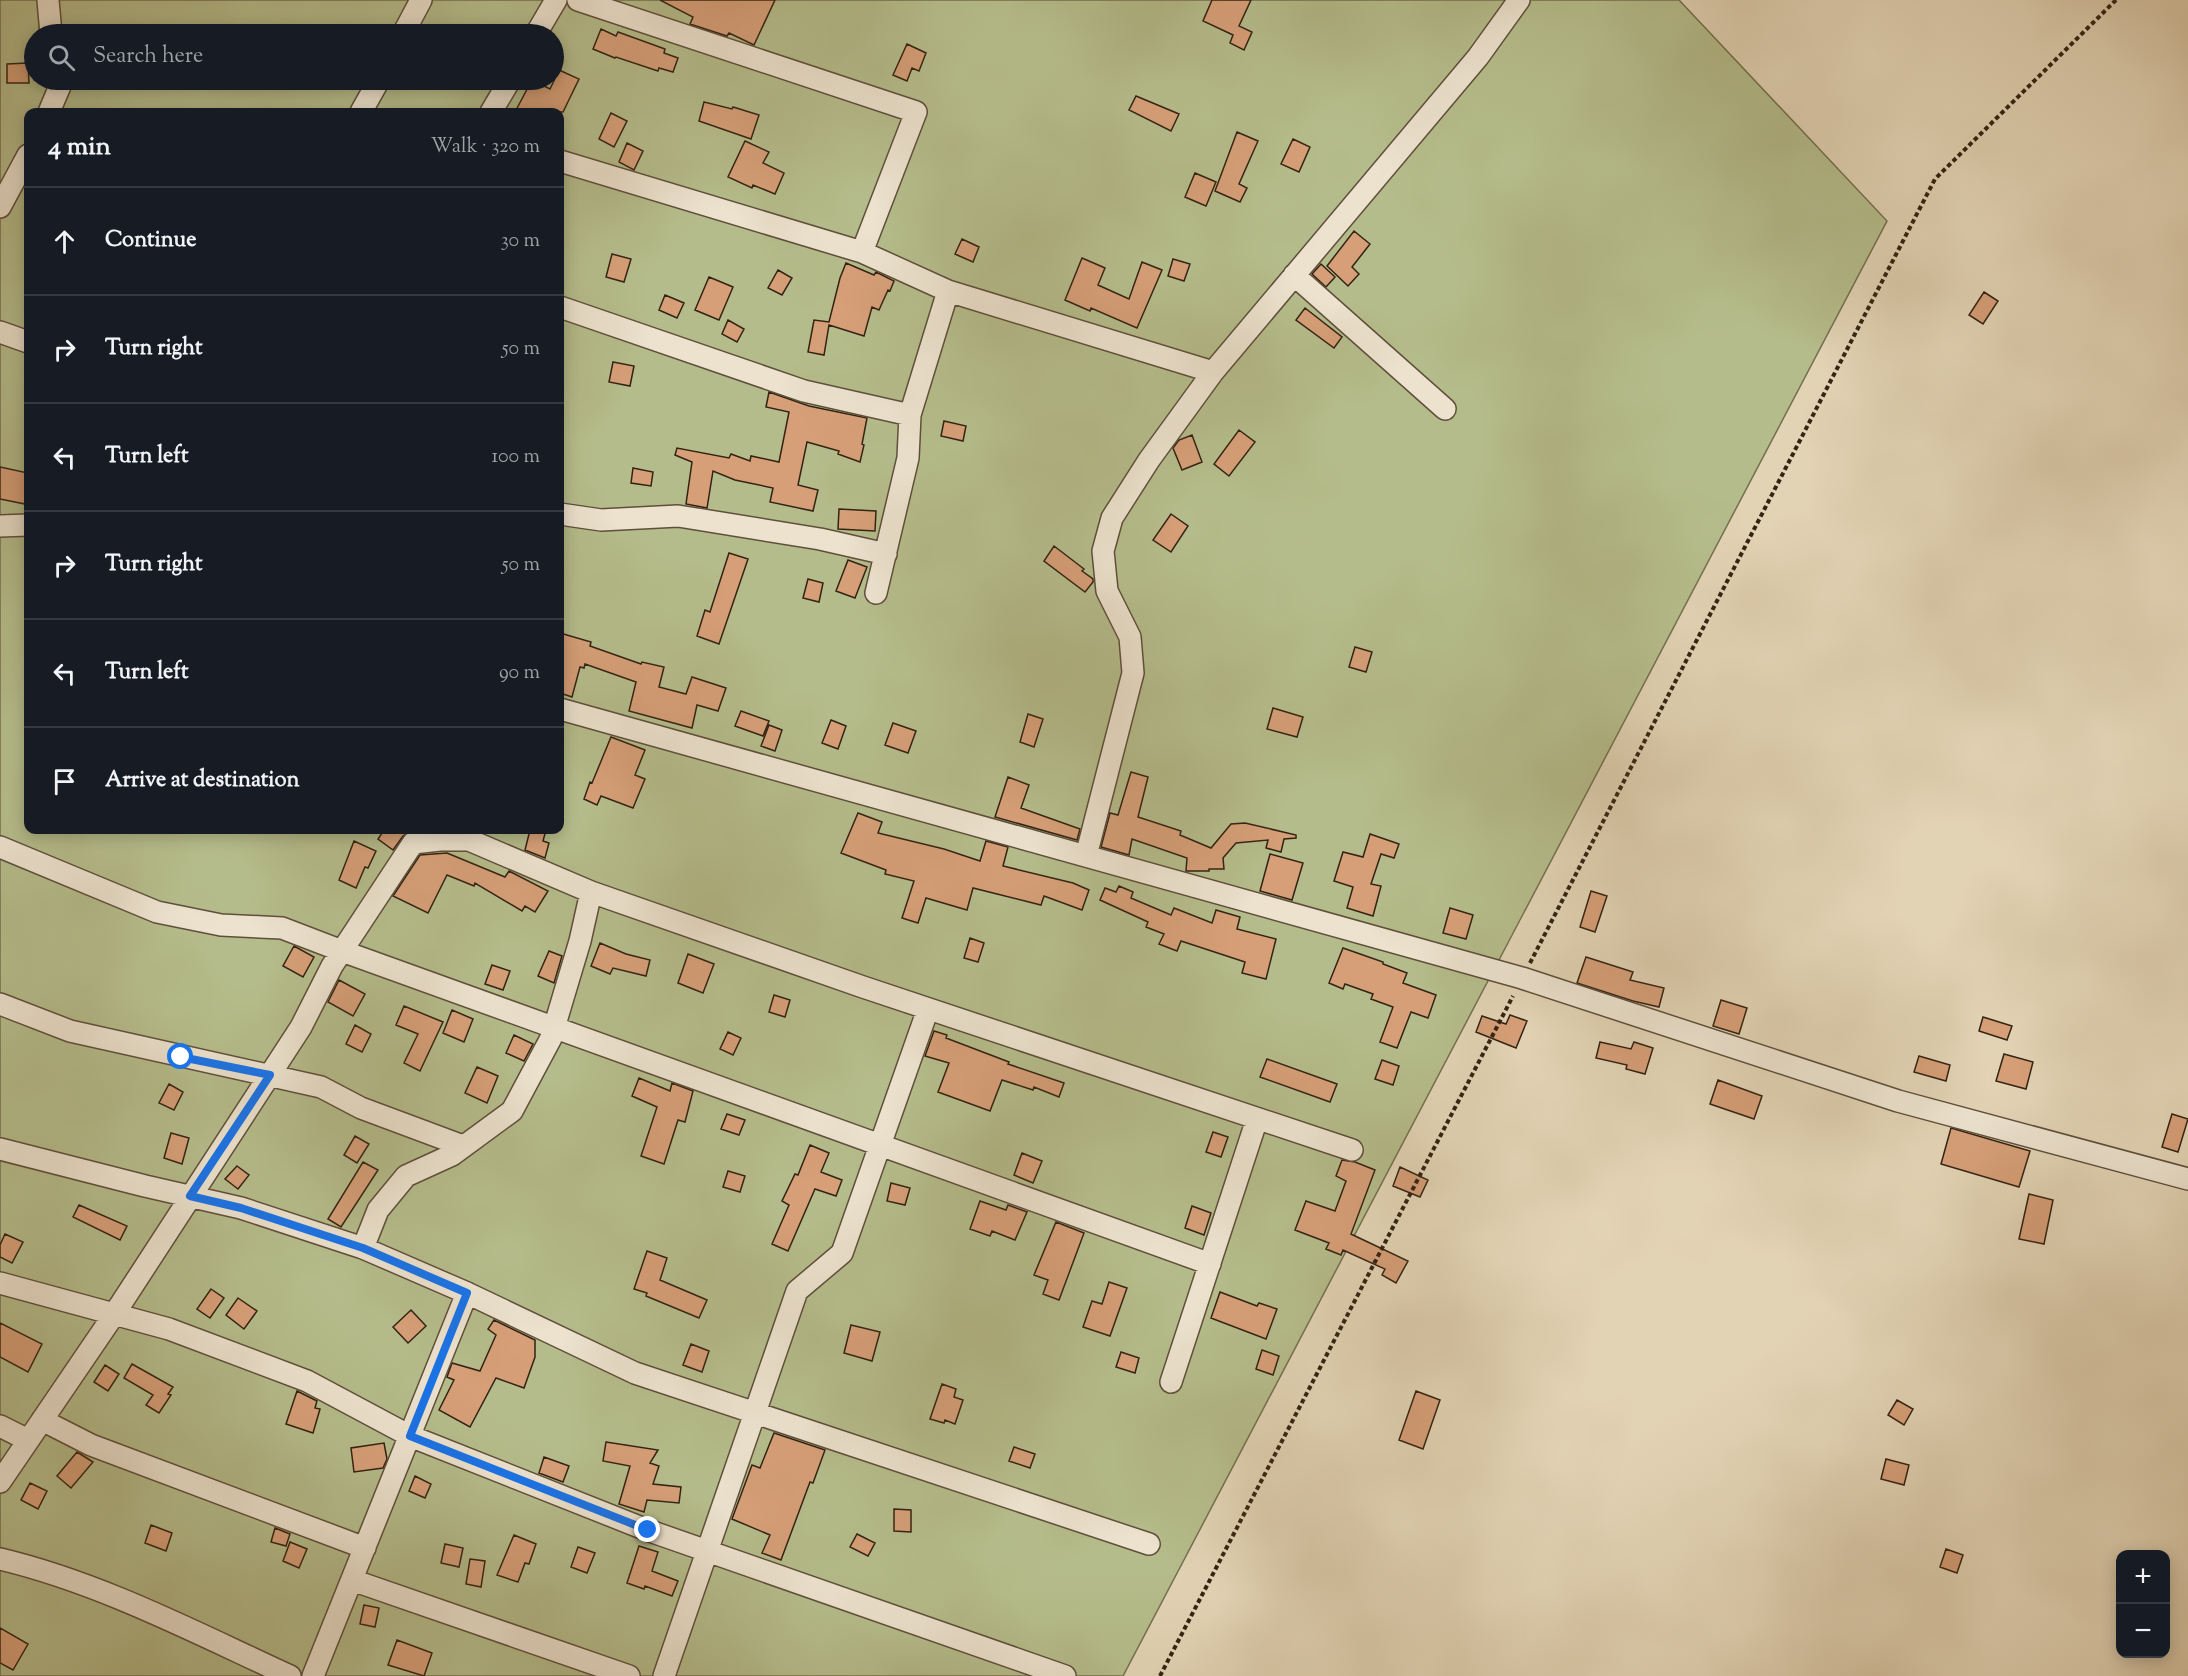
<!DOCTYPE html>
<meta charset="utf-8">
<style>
:root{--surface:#171b24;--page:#242831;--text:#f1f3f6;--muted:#9ea1a6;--line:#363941}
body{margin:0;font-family:"Sorts Mill Goudy",serif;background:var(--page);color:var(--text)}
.controls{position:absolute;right:18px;bottom:18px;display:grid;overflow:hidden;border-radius:12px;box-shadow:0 3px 15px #0003}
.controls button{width:54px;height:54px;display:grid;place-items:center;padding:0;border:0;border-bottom:2px solid var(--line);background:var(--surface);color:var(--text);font:30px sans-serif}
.stop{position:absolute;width:18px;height:18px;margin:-14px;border:4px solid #1a73e8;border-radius:50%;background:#fff}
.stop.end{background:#1a73e8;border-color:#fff;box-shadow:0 2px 6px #0008}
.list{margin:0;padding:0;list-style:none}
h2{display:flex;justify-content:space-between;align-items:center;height:78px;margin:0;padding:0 24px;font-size:26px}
h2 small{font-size:20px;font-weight:400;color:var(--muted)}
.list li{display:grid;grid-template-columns:39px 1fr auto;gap:18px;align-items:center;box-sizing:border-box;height:108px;padding:0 24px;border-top:2px solid var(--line)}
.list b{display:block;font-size:22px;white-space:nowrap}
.list em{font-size:20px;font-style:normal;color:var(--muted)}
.icon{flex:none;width:33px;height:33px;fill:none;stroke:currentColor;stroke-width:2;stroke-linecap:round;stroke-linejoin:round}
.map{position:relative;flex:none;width:2188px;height:1676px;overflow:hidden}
.search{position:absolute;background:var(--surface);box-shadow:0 3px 15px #0003;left:24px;top:24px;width:540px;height:66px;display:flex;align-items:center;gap:15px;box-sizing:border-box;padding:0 21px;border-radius:33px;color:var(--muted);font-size:22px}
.panel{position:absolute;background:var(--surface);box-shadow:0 3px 15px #0003;left:24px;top:108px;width:540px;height:726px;border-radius:12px}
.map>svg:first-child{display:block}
.green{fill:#b5bc8b;stroke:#74704f;stroke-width:1.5;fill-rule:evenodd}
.building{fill:#d69f78;stroke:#332313;stroke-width:1.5}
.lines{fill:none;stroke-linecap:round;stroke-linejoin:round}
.street-casing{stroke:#5f4f3b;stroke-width:24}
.path{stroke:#332313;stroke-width:4;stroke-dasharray:4.5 3;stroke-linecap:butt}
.street{stroke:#ece2ce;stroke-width:21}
.route{stroke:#1a73e8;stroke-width:8}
</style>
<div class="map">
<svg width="2188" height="1676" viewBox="0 0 2188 1676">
<rect width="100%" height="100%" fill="#e2d3b4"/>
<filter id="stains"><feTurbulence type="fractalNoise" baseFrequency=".00333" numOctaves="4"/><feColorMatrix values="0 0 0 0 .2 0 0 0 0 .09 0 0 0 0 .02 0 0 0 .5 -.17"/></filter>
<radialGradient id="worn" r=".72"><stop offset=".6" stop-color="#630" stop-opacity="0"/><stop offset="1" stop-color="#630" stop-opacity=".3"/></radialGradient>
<path class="green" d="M0,0H1679L1887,221L1123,1676H0ZM34,34H554V80H34ZM28,112H560V830H28Z"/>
<path class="building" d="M660,0H775L754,45L729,33L727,36L690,24L693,17Z
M1212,0H1251L1239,26L1252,32L1244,50L1230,43L1233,35L1203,21Z
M601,29L616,36L618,32L665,49L664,53L678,58L673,72L659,68L658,71L616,57L615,58L593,49Z
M907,44L926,53L919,71L912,68L907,81L893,75Z
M28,63L29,83H7V64Z
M559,70L579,79L563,112H515L532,80L550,89Z
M1136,96L1179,114L1171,131L1129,110Z
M704,102L732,109L733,107L759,115L751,139L699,121Z
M611,113L627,121L614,147L599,139Z
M1237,132L1258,141L1239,184L1247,188L1240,202L1215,191Z
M1293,139L1310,147L1299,172L1281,164Z
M745,141L769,152L763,163L784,173L775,194L753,185L752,188L728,177Z
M627,143L643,151L634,170L619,162Z
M1195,173L1216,182L1206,206L1185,197Z
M1354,231L1370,244L1352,267L1359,274L1348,286L1327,266Z
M962,239L979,247L973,262L955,254Z
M612,254L631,259L624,282L606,277Z
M1082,258L1105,268L1098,285L1129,299L1142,262L1162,270L1137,328L1091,308L1090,311L1065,300Z
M1173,259L1190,264L1184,281L1168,276Z
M846,263L874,275L876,272L894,281L890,291L888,290L879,310L872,307L864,336L829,325L824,355L808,352L814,320L829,322L840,278Z
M1321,264L1335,277L1326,287L1312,274Z
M778,270L792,278L782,295L768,288Z
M709,277L733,287L719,320L695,310Z
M1984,292L1998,301L1983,324L1969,315Z
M665,295L684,303L677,318L659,310Z
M1305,308L1342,337L1334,348L1296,320Z
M728,320L744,329L737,342L722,334Z
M613,362L634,366L630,386L609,382Z
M769,392L809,406L867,418L862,444L864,445L860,462L838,454L839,451L807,442L798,485L818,490L813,511L770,502L773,488L735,480L713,471L707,508L686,504L692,462L675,455L677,448L729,458L731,454L750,461L751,456L779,462L789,412L766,407Z
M944,421L966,426L963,441L941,436Z
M1239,430L1255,442L1229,476L1214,464Z
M1192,435L1202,462L1182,470L1173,448L1179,440Z
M0,467L28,473L25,504L0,499Z
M633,468L653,472L651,486L631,483Z
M839,509L876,511L875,531L838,529Z
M1171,514L1188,526L1171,552L1153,540Z
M1054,546L1084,569L1082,571L1093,579V582L1085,592L1044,561Z
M729,553L748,559L719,644L697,636L705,610L710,612Z
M848,560L867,567L855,598L836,591Z
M808,579L823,583L819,602L803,598Z
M560,633L591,642L590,646L641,664L642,662L664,667L659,687L686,694L692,677L726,688L718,711L697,705L692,728L629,711L636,682L585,664L584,668L580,667L572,697L560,693Z
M1355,647L1372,652L1366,672L1349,667Z
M1273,708L1303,717L1297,737L1267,729Z
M741,711L769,721L763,736L735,726Z
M1028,714L1043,719L1034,747L1020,742Z
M831,720L846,726L838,749L822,743Z
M893,723L916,731L908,753L885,745Z
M769,725L782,730L775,751L761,746Z
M611,737L645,750L635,775L645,779L633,808L601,796L597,805L584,799L590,782L592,783Z
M1131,772L1148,777L1138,817L1181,831L1180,835L1211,848L1231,824L1245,823L1296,835V838L1284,839L1281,852L1266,848L1268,840L1236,843L1223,858L1224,869H1209V871H1186L1187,858L1132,839L1129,855L1101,847L1110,813L1118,815Z
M1008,777L1029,785L1021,808L1080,829L1077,840L995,817Z
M858,813L882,822L878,833L944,849L980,861L986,841L1008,847L1003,866L1073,883L1089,890L1082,910L1044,896L1041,905L973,888L967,910L926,898L918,923L902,918L914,881L885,874L886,870L841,853Z
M384,830H413L403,836L393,850L378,839Z
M530,830H546L543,841L549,843L545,858L525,850Z
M1370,834L1399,844L1394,858L1381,854L1371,884L1381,886L1373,916L1347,908L1353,887L1334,881L1343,852L1363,857Z
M354,841L376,851L368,868L365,867L356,888L339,880Z
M447,853L505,877L509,871L548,891L535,912L525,906L522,911L475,883L474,886L447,875L428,913L393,896L420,855Z
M1270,854L1303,863L1292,900L1260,891Z
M1119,886L1133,892L1131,898L1171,915L1174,908L1212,923L1216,910L1240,917L1237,929L1276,939L1266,979L1242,973L1245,962L1181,941L1177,951L1159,944L1164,934L1146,927L1148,922L1100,900L1105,888L1116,892Z
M1591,891L1607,896L1595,932L1580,927Z
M1450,908L1473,915L1466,939L1443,933Z
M970,938L984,943L978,962L964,958Z
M600,943L626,954L650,960L646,976L613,968L610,974L591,966Z
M294,946L314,957L303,977L283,966Z
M1343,948L1383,962V964L1407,973L1403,983L1436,995L1428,1018L1411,1012L1397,1048L1380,1042L1393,1007L1371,999L1373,994L1345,984L1343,989L1329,983Z
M549,951L562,956L554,983L538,976Z
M688,954L714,964L703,993L678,983Z
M1586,957L1633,972L1630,980L1664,988L1659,1007L1633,1001L1577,983Z
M492,965L510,971L503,990L485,984Z
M339,980L365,994L353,1016L328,1002Z
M774,995L790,1000L785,1017L769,1012Z
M1721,1000L1747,1008L1739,1034L1713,1026Z
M404,1006L443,1022L420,1071L404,1063L418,1034L396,1025Z
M452,1010L473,1019L464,1042L443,1033Z
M1510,1015L1527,1021L1516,1048L1476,1032L1482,1016L1506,1024Z
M1983,1017L2012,1026L2007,1040L1979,1031Z
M355,1025L371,1034L362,1052L346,1044Z
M934,1031L947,1035L946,1038L1009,1062L1008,1064L1064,1083L1059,1097L1034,1087L1033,1090L1002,1080L990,1111L938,1092L949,1063L925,1056Z
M728,1032L741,1038L733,1055L720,1049Z
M514,1035L533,1044L524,1061L506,1053Z
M1600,1042L1631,1049L1634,1042L1653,1048L1645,1074L1626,1069L1627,1065L1596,1058Z
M2004,1054L2033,1062L2026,1089L1996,1081Z
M1919,1056L1950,1065L1946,1081L1914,1072Z
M1267,1059L1337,1084L1330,1102L1260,1077Z
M1382,1060L1399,1066L1393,1085L1375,1079Z
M477,1067L498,1076L487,1103L465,1093Z
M639,1078L670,1091L672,1083L693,1091L685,1122L678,1120L664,1164L641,1156L657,1107L632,1096Z
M1718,1080L1762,1096L1754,1119L1710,1104Z
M169,1084L183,1092L174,1110L159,1103Z
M727,1114L745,1120L739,1135L721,1129Z
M2172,1114L2188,1119L2178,1152L2162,1147Z
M1951,1128L2030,1151L2019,1187L1941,1164Z
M1213,1132L1228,1137L1221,1157L1206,1152Z
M171,1133L189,1138L182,1164L164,1158Z
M355,1136L369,1144L357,1163L344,1155Z
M810,1145L829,1153L821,1172L842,1180L836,1196L815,1189L788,1251L772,1244L789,1205L782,1201L795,1174L798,1175Z
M1022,1153L1042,1161L1033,1183L1014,1175Z
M1342,1160L1355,1162L1375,1170L1351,1234L1408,1261L1396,1283L1382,1275L1385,1269L1343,1250L1341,1255L1326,1249L1329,1243L1295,1230L1306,1201L1335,1211L1346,1181L1336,1176Z
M363,1162L378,1170L341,1227L328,1219Z
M237,1166L249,1175L238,1189L225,1179Z
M1400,1167L1428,1180L1420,1197L1393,1186Z
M728,1171L745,1176L740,1192L723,1187Z
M891,1183L910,1188L905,1205L887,1201Z
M2029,1194L2053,1200L2044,1244L2019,1239Z
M980,1201L1006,1210L1008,1205L1027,1212L1015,1240L992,1231L990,1236L970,1229Z
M79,1205L127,1226L120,1240L73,1217Z
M1192,1206L1211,1213L1204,1235L1185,1228Z
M1056,1222L1084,1233L1059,1300L1043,1294L1048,1280L1034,1275Z
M5,1234L23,1242L12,1263L0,1257V1245Z
M647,1251L667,1258L660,1280L707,1300L699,1318L646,1296L647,1293L634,1289Z
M1109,1282L1127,1288L1110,1336L1083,1327L1092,1301L1102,1304Z
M211,1289L224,1298L210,1318L197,1309Z
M1220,1292L1257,1306L1259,1303L1277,1309L1266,1339L1211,1318Z
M238,1298L257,1311L244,1329L226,1315Z
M411,1310L426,1326L408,1343L393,1327Z
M494,1320L535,1340V1357L524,1388L496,1378L470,1427L439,1410L454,1380L447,1377L452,1363L480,1371L496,1335L488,1329Z
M0,1323L42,1344L28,1372L0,1357Z
M851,1325L880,1332L872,1361L844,1353Z
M691,1344L709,1351L702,1372L683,1365Z
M1262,1350L1279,1356L1273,1375L1256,1369Z
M1121,1352L1139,1358L1135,1373L1116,1367Z
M132,1364L173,1387L168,1394L171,1395L159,1413L146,1405L153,1395L124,1378Z
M105,1365L119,1374L108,1391L94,1382Z
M942,1384L956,1389L954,1397L963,1400L955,1424L945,1420L944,1423L930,1419Z
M297,1391L317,1401L315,1408L320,1409L313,1433L286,1424Z
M1416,1391L1440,1400L1423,1449L1399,1440Z
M1897,1400L1913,1409L1904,1425L1888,1415Z
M774,1433L825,1450L813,1483L810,1482L781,1560L762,1553L770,1535L732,1519L752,1465L760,1468Z
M606,1442L658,1450L650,1463L659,1466L653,1484L681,1487L679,1503L647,1500L644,1512L619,1504L630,1466L603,1461Z
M384,1443L387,1459L383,1468L354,1472L351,1448Z
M1014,1447L1035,1454L1030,1468L1009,1461Z
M77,1452L93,1462L71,1488L57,1476Z
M544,1457L569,1466L563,1482L539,1473Z
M1886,1459L1909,1465L1904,1485L1881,1479Z
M415,1476L431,1484L425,1498L409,1491Z
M30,1483L47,1491L38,1509L21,1500Z
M894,1509L911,1510V1532L894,1531Z
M151,1525L172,1533L166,1551L145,1543Z
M275,1528L290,1534L286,1546L271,1542Z
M857,1534L875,1543L868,1556L850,1547Z
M514,1535L536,1544L529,1564L525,1563L518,1582L497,1575Z
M290,1542L307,1549L299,1568L283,1561Z
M445,1544L463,1548L459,1567L441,1563Z
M639,1546L658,1552L652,1571L678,1581L672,1596L645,1586L644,1589L627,1583Z
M578,1547L595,1553L587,1573L571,1567Z
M1946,1549L1963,1555L1957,1573L1940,1567Z
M470,1559L485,1561L481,1587L466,1584Z
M364,1605L379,1608L375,1627L360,1624Z
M0,1628L28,1644L13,1670L0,1663Z
M397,1640L432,1653L424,1676L388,1665Z"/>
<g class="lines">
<g class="street-casing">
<path id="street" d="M48,0L51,34
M578,0L916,112L862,252
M403,34L421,0
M536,34L556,0
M49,112L60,86L59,80
M361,112L379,80
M491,112L510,80
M560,161L862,252L948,291L1213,372
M0,207L28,155
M1294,275L1445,409
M560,307L804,391L910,415
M0,332L28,342
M560,514L601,520L678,516L820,539L886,554
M0,526L28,525
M876,593L908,458L910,415L948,291
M560,709L1522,978L1898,1101L2188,1179
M0,847L157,912L221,925L282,928L342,951L1210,1264
M1086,856L1133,673L1130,637L1107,591L1103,551L1112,518L1149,460L1213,372L1478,57L1519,0
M0,1004L70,1031L321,1087L361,1108L463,1146
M0,1149L145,1186L241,1208L363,1248L467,1293L635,1373L1149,1544
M363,1248L378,1210L406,1176L452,1155L512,1111L551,1038L580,941L591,892
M0,1283L169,1329L307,1381L410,1436L647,1530L1065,1676
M1171,1382L1257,1119
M42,1420L91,1445L365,1548
M0,1426L28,1440
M0,1482L113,1316L301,1027L332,966L413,843L440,840H469L591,892L863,987L1352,1150
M0,1559C101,1583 196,1633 290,1676
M352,1580L629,1676
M313,1676L467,1293
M664,1676L797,1291L842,1253L928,1009"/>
</g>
<path class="path" d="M1530,963L1935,179L2116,0
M1160,1676L1513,996"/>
<use href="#street" class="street"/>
</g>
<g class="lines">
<path class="route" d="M181,1057L270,1075L190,1196L241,1208L363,1248L467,1293L410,1436L648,1530"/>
</g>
<rect width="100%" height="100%" filter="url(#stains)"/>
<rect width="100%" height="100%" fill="url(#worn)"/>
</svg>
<div class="controls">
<button>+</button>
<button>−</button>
</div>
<div class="stop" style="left:181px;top:1057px"></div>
<div class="stop end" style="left:648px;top:1530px"></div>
<div class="search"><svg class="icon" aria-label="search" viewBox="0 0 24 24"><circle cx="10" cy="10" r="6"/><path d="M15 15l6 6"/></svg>Search here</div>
<section class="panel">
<h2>4 min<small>Walk · 320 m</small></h2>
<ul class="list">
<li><svg class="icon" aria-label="ahead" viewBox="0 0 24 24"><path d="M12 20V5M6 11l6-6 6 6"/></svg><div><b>Continue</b></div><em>30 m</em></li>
<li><svg class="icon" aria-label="right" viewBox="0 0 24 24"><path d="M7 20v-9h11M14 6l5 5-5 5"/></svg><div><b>Turn right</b></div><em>50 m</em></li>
<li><svg class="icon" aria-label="left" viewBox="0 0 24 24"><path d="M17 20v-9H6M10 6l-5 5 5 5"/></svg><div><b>Turn left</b></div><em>100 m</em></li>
<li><svg class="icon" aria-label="right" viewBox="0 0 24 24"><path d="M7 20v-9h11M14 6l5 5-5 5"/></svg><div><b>Turn right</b></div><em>50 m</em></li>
<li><svg class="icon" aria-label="left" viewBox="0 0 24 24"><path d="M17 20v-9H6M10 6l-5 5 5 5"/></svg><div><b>Turn left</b></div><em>90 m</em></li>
<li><svg class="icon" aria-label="arrive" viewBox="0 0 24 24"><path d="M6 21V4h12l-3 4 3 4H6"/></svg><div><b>Arrive at destination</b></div></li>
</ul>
</section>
</div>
